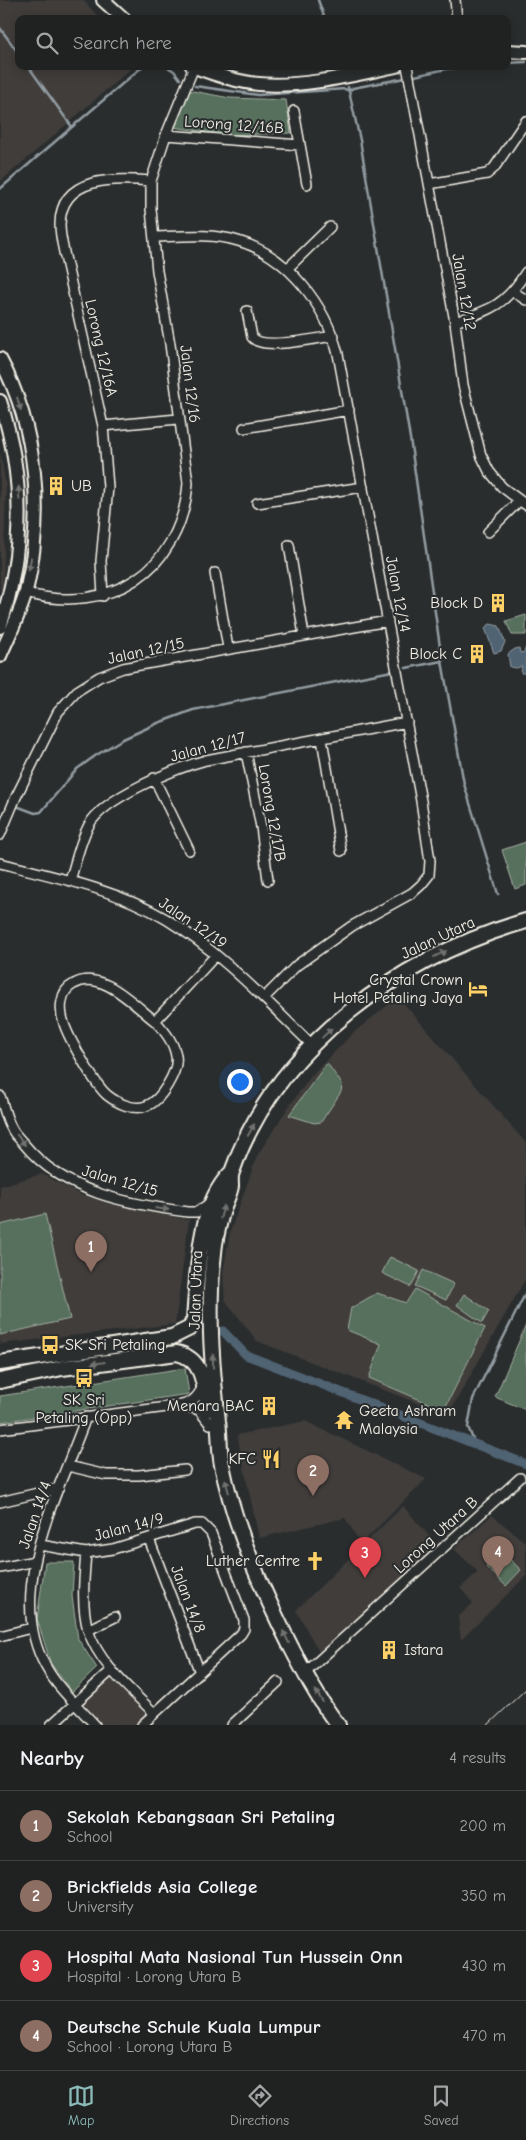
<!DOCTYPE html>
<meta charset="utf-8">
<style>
:root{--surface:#202222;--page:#282a2a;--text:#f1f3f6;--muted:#a2a4a5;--line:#3d3f40;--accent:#8bbbb9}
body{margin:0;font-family:"Comic Neue",sans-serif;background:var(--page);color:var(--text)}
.you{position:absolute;left:239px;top:1081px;width:18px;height:18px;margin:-12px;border:4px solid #fff;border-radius:50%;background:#1a73e8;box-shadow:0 0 0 8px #1a73e833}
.badge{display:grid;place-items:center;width:32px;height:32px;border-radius:50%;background:var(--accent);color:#fff;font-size:16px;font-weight:700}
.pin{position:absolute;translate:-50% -41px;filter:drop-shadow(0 1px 2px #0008)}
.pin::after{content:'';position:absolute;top:26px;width:18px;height:15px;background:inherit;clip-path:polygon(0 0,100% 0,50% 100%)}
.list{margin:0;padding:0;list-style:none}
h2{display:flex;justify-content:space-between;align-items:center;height:65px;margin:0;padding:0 20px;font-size:21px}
h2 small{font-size:16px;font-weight:400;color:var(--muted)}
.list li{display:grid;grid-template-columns:32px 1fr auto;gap:15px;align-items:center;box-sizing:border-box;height:70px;padding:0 20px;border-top:1px solid var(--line)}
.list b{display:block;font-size:19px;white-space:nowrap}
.list p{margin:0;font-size:16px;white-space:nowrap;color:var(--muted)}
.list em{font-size:16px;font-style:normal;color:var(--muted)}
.icon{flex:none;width:28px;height:28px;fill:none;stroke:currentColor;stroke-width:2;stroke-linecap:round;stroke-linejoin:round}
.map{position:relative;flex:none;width:526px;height:1725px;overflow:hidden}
.search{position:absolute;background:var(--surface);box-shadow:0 2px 12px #0003;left:15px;right:15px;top:15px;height:55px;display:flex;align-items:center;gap:12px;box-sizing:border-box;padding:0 18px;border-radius:10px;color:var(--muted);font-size:19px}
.sheet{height:345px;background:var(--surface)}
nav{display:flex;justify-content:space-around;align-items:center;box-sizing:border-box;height:70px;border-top:1px solid var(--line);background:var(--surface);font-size:14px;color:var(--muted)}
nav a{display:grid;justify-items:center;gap:2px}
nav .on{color:var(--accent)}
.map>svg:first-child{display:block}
.built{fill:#3f3d3b}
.green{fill:#566f5d;stroke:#a5b0a2}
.water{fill:#506373;stroke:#929ca2}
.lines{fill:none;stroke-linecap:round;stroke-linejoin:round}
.stream{stroke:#929ca2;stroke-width:2.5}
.canal{stroke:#506373;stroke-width:9}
.street-casing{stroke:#f4f1e8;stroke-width:12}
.secondary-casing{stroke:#f4f1e8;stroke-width:16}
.primary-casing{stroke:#f4f1e8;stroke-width:18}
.street{stroke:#2a2d2e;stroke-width:9}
.secondary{stroke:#2a2d2e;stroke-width:12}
.primary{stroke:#2a2d2e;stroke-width:14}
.tram{stroke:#f4f1e8;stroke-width:1}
.oneway{fill:#71726f}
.labels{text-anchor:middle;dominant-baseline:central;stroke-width:4;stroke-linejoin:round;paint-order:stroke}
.street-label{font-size:16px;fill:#f4f1e8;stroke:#2a2d2e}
.poi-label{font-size:16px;fill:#f4f1e8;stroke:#2a2d2e;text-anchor:end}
</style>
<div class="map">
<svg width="526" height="1725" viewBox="0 0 526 1725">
<rect width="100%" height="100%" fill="#2a2d2e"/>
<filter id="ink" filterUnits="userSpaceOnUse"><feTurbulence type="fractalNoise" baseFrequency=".02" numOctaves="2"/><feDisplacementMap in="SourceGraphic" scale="10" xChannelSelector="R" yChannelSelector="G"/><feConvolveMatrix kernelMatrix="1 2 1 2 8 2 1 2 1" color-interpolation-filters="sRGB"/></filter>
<g filter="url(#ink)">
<path class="built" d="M0,0H83L101,19H19V66H134L0,182Z
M0,452L6,485L3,585L0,594Z
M398,997L526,1143V1278L448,1415L257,1341L225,1300L223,1273L230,1232L257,1156L287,1109L311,1076L353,1033Z
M42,1174L81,1195L189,1220L175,1324L0,1344V1186Z
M305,1421L426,1479L361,1544L345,1518L259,1538L237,1435Z
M403,1506L438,1546L319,1652L296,1610Z
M492,1515L526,1543V1576L461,1640L458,1617L473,1603L460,1588L478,1572L454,1549Z
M110,1676L146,1714L135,1725H103L82,1701Z"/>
<path class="green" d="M187,90L230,98L286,100L291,133L227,135L173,127Z
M526,615V635H512L506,621Z
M526,842V885L515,889L502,850Z
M327,1063L342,1084L341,1092L321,1122L314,1123L289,1115Z
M45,1214L70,1319L0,1335V1225Z
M390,1257L419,1271L411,1287L382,1273Z
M423,1270L454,1284L446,1300L415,1286Z
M415,1289L485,1328L444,1410L369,1378L381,1344L347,1330L351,1308L377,1293L406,1303Z
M464,1294L489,1311L482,1323L457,1305Z
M526,1325V1410L495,1397Z
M185,1368L189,1394L0,1422V1396Z
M501,1551L521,1570L506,1586L486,1567Z
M45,1562H74L72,1596L78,1639L97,1668L72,1692L51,1664L37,1619Z"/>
<path class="water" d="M490,624L499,626L505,642L501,651L494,653L485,628Z
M526,647V673H521L522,666L517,668L510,667L508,654L515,649L519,648L520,653L524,652Z"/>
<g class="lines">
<path class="stream" d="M318,0L325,19
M0,28L19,54
M507,63L526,62
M28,66L72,127L143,66
M166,66L174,71L180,79
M415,76L446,69L472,66
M195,86L258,95L345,89L349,91L353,88L405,78
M348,87L360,140L410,438L442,661L464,784L498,894
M0,189L72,127
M406,668L442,661
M19,807L35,813L41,812L77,769L95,756L121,740L158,723L193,710L392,671
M475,1444L468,1427L473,1399L526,1292"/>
<path class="canal" d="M223,1331L246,1355L526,1464"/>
<g class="street-casing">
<path id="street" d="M455,0L457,19
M407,66L455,322L463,385L481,455L489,471L502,487L526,505
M294,111L307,184
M166,135L300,145
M429,184L487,174L494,168L526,121
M154,237C183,236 211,233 238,241C288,255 326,306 338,354L421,801L430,861L429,875L421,885L412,893L352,926L297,965L265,997
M287,269L330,227
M512,291L526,300
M247,311L252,337C261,351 317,338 334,336
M455,322C490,310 506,305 526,272
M103,426L178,419
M244,428L349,410
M257,503L363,487
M488,532L519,501
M289,545L304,635
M215,573L228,648
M25,593C109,616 181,571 188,483L170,344L157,271L151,209V181L166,135L194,67
M103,596L101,561L108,487L103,426L64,252C62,243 60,234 60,225C60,175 116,178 151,181
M322,739L341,851
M246,752L261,827L268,880
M154,778L189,850
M0,835L16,797L58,712L77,691L99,677L123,668L388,621
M0,863C56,877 115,889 166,919C222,953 266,1001 313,1046
M70,880C76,863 80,841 89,825C103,798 176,768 206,760L407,722
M155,1021C165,1031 174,1042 176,1056C179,1071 160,1102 146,1106C134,1111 117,1103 107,1095C95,1084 86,1066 77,1051C70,1038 58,1018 62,1001C63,993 68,987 74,984C101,968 135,1006 155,1021L216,955
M0,1096C4,1107 6,1119 12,1129C14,1134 20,1139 24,1144C64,1193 128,1204 188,1212H197L210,1203
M182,1405C194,1402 198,1396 204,1385
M86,1417C60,1490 3,1592 46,1667C58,1689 79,1707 95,1725
M0,1429L182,1405L199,1410L210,1424
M68,1466L106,1475H139L185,1470
M0,1502L59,1488
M149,1539L199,1670
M40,1545L86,1553L113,1549L195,1524H202L211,1533L244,1620V1629L241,1634L142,1725
M86,1553C84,1578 81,1605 88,1630C99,1664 130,1689 154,1713
M0,1568L35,1561
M88,1630L115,1617
M0,1636L31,1628
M305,1673L520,1478
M51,1725L112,1670
M232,1725L278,1682"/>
</g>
<g class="secondary-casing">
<path id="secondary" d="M103,0L124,19
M507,51L526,52
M192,66C213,74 236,82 259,84C302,88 353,75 396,66
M0,359C38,429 44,515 26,592C20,614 9,635 0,656
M0,401C25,477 25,551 0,627"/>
</g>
<g class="primary-casing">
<path id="primary" d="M0,1363L172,1337L190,1328L194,1319C198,1274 197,1208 230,1174
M0,1381L62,1368L177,1353C204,1359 204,1386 208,1409
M338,1725C319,1701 304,1672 290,1645C261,1587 235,1529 222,1465C219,1451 220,1435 218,1421C212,1367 207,1307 214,1253C215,1238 219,1224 223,1209C225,1202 230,1194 231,1186C231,1181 230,1177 232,1172C276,1045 401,957 526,921"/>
</g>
<use href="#street" class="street"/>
<use href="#secondary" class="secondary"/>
<use href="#primary" class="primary"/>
<path class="tram" d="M488,1725L526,1689"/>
</g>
<defs><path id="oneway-solid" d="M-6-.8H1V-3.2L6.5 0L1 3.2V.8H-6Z" transform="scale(1.25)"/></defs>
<g class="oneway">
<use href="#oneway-solid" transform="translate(19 404) rotate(74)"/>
<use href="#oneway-solid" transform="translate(19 493) rotate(-93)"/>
<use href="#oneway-solid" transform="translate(30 564) rotate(99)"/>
<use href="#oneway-solid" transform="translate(440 954) rotate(-26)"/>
<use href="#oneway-solid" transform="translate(327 1033) rotate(-43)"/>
<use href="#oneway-solid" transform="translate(251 1130) rotate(-61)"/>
<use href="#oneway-solid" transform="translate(21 1140) rotate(51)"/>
<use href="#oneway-solid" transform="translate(162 1209) rotate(7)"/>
<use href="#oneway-solid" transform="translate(222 1212) rotate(-75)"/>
<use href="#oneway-solid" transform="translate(213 1361) rotate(-91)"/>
<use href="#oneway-solid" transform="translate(98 1363) rotate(172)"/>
<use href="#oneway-solid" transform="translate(227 1486) rotate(-105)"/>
<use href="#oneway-solid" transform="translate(286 1637) rotate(-117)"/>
<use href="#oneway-solid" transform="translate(319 1696) rotate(-122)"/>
</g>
</g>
<defs>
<g id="building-bare" transform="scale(1.5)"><path d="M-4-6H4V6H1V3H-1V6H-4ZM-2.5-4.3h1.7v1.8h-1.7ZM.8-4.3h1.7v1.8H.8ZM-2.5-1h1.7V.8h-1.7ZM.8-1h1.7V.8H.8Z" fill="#ffd166" stroke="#2a2d2e" stroke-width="2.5" paint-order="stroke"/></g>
<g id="hotel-bare" transform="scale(1.5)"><path d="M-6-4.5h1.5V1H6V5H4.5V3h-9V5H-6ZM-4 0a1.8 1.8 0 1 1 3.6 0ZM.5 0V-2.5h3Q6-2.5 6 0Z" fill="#ffd166" stroke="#2a2d2e" stroke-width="2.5" paint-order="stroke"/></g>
<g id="bus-bare" transform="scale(1.5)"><path d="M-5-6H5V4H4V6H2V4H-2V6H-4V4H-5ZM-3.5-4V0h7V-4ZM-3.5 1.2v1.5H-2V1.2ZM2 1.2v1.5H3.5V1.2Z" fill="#ffd166" stroke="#2a2d2e" stroke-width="2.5" paint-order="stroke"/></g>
<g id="temple-bare" transform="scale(1.5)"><path d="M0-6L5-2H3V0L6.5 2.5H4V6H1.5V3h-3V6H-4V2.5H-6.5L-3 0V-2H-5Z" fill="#ffd166" stroke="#2a2d2e" stroke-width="2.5" paint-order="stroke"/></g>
<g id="restaurant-bare" transform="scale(1.5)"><path d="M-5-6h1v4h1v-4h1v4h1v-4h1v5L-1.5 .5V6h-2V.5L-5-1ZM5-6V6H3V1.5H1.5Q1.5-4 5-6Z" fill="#ffd166" stroke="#2a2d2e" stroke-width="2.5" paint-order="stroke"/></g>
<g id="church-bare" transform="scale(1.5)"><path d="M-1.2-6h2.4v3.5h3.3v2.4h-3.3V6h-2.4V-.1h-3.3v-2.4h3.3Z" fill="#ffd166" stroke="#2a2d2e" stroke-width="2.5" paint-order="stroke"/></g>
</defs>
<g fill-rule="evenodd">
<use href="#building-bare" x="56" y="486"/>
<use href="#building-bare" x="498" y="603"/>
<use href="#building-bare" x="477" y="654"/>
<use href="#hotel-bare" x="478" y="989"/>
<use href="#bus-bare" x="50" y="1345"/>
<use href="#bus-bare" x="84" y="1378"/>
<use href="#building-bare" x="269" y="1406"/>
<use href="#temple-bare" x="344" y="1420"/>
<use href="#restaurant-bare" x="271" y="1459"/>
<use href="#church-bare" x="315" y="1561"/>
<use href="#building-bare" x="389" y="1650"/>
</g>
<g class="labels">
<g class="street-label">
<text transform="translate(234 125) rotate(4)">Lorong 12/16B</text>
<text transform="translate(464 292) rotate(80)">Jalan 12/12</text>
<text transform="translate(101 348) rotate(77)">Lorong 12/16A</text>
<text transform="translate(190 384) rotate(83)">Jalan 12/16</text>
<text transform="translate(398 594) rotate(79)">Jalan 12/14</text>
<text transform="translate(146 651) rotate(-12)">Jalan 12/15</text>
<text transform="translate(208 747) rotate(-15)">Jalan 12/17</text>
<text transform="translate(272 813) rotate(80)">Lorong 12/17B</text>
<text transform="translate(193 923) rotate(34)">Jalan 12/19</text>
<text transform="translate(438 938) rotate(-25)">Jalan Utara</text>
<text transform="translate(120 1181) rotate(16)">Jalan 12/15</text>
<text transform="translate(196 1290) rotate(-88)">Jalan Utara</text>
<text transform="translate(35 1515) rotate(-71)">Jalan 14/4</text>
<text transform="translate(129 1527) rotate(-15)">Jalan 14/9</text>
<text transform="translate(436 1535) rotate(-42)">Lorong Utara B</text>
<text transform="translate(188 1599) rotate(69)">Jalan 14/8</text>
</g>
<g class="poi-label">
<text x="71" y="486" text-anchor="start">UB</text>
<text x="483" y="603">Block D</text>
<text x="462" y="654">Block C</text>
<text x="463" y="980">Crystal Crown<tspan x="463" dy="18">Hotel Petaling Jaya</tspan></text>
<text x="65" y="1345" text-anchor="start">SK Sri Petaling</text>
<text x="84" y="1400" text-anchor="middle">SK Sri<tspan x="84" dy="18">Petaling (Opp)</tspan></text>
<text x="254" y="1406">Menara BAC</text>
<text x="359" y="1411" text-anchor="start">Geeta Ashram<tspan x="359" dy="18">Malaysia</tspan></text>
<text x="256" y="1459">KFC</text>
<text x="300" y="1561">Luther Centre</text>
<text x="404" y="1650" text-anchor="start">Istara</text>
</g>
</g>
</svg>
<div class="you"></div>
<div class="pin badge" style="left:91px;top:1272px;background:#8d6e63">1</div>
<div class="pin badge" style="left:313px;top:1496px;background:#8d6e63">2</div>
<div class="pin badge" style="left:365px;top:1578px;background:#e0444e">3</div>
<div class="pin badge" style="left:498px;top:1577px;background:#8d6e63">4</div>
<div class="search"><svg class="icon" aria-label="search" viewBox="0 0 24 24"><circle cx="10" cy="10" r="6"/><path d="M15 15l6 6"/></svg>Search here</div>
</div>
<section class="sheet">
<h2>Nearby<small>4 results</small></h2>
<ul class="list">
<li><span class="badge" style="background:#8d6e63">1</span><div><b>Sekolah Kebangsaan Sri Petaling</b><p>School</p></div><em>200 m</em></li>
<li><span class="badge" style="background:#8d6e63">2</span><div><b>Brickfields Asia College</b><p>University</p></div><em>350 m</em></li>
<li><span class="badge" style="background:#e0444e">3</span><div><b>Hospital Mata Nasional Tun Hussein Onn</b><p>Hospital · Lorong Utara B</p></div><em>430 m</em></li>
<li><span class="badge" style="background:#8d6e63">4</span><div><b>Deutsche Schule Kuala Lumpur</b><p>School · Lorong Utara B</p></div><em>470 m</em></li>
</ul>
</section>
<nav>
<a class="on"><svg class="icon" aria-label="map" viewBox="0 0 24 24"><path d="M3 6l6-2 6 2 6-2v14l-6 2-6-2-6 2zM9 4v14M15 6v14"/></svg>Map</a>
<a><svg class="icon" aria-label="directions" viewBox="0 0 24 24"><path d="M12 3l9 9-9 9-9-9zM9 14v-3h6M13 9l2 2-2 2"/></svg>Directions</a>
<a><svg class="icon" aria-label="saved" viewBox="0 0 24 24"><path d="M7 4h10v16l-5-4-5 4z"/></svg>Saved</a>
</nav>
